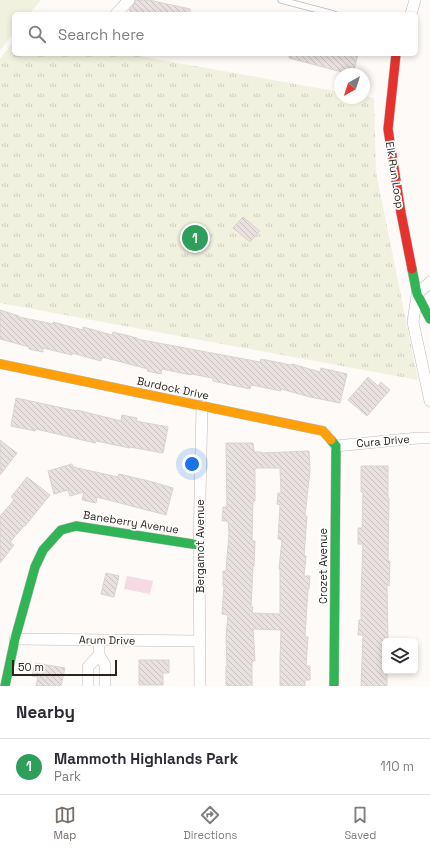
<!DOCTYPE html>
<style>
:root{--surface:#fff;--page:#f7f7f7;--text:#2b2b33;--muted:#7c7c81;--line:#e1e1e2;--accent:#766f6a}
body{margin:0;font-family:"Space Grotesk",sans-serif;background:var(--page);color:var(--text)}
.controls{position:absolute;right:12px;bottom:12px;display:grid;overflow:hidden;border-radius:6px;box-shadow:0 2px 6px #0003}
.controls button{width:36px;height:36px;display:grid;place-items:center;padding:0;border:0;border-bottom:1px solid var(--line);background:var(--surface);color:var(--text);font:20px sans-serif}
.compass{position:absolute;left:334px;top:68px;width:36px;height:36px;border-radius:50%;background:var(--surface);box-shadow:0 2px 6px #0003;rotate:219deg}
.scale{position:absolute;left:12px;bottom:10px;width:105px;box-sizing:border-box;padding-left:4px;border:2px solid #2d241e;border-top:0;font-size:11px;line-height:14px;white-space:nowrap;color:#2d241e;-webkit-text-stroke:3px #fff;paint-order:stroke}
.you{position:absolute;left:192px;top:464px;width:14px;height:14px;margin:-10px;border:3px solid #fff;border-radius:50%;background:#1a73e8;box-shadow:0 0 0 6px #1a73e833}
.badge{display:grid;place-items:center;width:26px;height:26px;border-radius:50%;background:var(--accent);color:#fff;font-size:13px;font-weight:700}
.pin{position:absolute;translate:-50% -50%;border:2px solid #fff;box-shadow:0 1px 4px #0006}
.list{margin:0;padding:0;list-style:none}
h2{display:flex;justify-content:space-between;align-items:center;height:52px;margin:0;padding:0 16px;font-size:17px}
h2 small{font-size:13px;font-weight:400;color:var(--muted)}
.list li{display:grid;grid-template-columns:26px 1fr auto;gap:12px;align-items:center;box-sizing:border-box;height:56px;padding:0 16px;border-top:1px solid var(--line)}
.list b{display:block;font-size:15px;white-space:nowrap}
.list p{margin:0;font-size:13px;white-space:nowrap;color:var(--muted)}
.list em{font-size:13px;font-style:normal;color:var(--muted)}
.icon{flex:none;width:22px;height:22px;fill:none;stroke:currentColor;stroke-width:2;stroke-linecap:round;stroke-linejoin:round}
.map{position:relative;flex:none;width:430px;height:686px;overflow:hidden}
.search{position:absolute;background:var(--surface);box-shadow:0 2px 6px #0003;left:12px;right:12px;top:12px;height:44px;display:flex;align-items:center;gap:10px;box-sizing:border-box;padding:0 14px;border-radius:6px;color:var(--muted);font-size:15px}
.sheet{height:108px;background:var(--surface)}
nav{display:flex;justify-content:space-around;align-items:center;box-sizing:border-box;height:56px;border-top:1px solid var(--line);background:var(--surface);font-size:11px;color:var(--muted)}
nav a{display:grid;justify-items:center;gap:2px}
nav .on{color:var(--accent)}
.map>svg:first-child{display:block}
.grass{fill:#f1f1df}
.park{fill:url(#park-tufts)}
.water{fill:#f5d9e3}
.building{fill:url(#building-back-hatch);stroke:#dad2d2;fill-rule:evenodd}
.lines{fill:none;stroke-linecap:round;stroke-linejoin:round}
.lane-casing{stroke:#bfb9b6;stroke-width:7}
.street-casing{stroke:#bfb9b6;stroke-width:12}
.fast-casing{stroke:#bfb9b6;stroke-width:10}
.slow-casing{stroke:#bfb9b6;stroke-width:10}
.jam-casing{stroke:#bfb9b6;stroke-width:10}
.lane{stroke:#fffefe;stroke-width:5.5}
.street{stroke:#fffefe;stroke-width:11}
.fast{stroke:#30b455;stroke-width:9}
.slow{stroke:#ff9f0a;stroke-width:9}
.jam{stroke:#e5322d;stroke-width:9}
.labels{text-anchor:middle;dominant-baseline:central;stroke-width:3.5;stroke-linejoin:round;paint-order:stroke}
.street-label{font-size:11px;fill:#2d241e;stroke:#fff}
</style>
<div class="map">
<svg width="430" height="686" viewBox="0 0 430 686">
<defs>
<pattern id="park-tufts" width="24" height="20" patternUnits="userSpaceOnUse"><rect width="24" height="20" fill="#f1f1df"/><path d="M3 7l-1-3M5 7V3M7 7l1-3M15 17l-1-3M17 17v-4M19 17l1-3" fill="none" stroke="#cfcebf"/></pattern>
<pattern id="building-back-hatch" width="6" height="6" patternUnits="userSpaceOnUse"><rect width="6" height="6" fill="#e9e1e0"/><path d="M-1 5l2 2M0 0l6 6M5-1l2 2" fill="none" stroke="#c8c1c0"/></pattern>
</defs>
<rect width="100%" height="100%" fill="#fdfaf8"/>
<path class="grass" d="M0,0H41L29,14H14V33L0,50Z"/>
<path class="park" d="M14,41V54H128L340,92V98H364V96L374,98L376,172L418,380L0,303V59Z"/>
<path class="water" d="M127,576L153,581L150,594L124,589Z"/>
<path class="building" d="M136,0H149L190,9V14H134L129,10L134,4Z
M289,54H358L353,74H350L289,58Z
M243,217L260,231L250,242L233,228Z
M0,310L19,316V317L53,324V322L83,330V327L112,335L113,332L137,338V339L260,362L261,359L291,365L292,364L320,372L321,368L347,374L340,403L310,397L281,389V391L251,385L250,389L213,381V378L191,374V375L162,369L161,374L147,371L148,369L102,357L101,361L72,353V355L43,348V352L29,349V347L0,339Z
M368,377L378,386L381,382L390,390L367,416L348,400Z
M16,398L77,411V410L121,421L122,415L137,418L136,421L168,427L163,453L130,447V448L96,441L95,443L36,429L35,431L11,426Z
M0,440L17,453L0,475Z
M226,443H253L254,452H261V453L309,451L310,470L305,516H307L304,556H306L304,576H310L309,589H308L305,637H308L306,666H310V680H305V686H280V660L281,630L253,629L255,661H252V686H226V666H227L226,638L228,615L222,614L224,586H223V571H226L229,533L228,521H222L223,507H227ZM255,468H280L281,493H278L277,504L280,505L278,539L282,540L279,569H280V614L252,613L253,607H251L253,566H254L255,541H252L253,501H255Z
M72,464L73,467L118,477L119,474L149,481L173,488L166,515L97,497L96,503L82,500L84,492L70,496L68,490L54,494L48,471Z
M361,466H388V498H389L388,561H390L389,586L387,585L388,641H385V671H387V686H361L363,635H358L359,620H361V595L363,544H358V528H362L363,492H361Z
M27,477L50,495L25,526V525L10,542L14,545L0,563V516L14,500L11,497Z
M106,573L119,576L114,597L101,594Z
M139,660H169V673H163V685H139Z
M35,663L65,668L61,686H36L38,677L32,676Z"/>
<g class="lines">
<g class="lane-casing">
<path id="lane" d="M281,0L334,14"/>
</g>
<g class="street-casing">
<path id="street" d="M116,14L129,0
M411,14L415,0
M417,294L430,282
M417,295L413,322L430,401
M336,446L418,438H430
M15,639L200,641
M99,640V655L105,665V686
M88,686V667L99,655
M200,686L199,545L202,406"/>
</g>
<g class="fast-casing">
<path id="fast" d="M412,269L417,294L430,319
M331,440L336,446L334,686
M5,686L15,639L35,567L43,550L61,530L76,526L199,545"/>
</g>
<g class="slow-casing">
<path id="slow" d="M0,364L323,431L331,440"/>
</g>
<g class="jam-casing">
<path id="jam" d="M396,54L388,129L401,213L412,269"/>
</g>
<use href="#lane" class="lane"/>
<use href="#street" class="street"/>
<use href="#fast" class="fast"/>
<use href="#slow" class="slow"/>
<use href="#jam" class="jam"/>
</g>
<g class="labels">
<g class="street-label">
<text transform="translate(395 175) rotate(81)">Elk Run Loop</text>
<text transform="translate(173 388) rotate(12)">Burdock Drive</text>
<text transform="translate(383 441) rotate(-5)">Cura Drive</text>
<text transform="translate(131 522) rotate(9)">Baneberry Avenue</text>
<text transform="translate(200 546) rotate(-90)">Bergamot Avenue</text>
<text transform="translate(323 566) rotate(-90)">Crozet Avenue</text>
<text transform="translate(107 640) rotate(1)">Arum Drive</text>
</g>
</g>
</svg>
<div class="controls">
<button><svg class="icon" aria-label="layers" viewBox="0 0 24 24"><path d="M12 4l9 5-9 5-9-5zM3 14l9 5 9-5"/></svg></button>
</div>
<svg class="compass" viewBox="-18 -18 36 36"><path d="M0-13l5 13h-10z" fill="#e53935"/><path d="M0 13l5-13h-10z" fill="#7c7c81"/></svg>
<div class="scale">50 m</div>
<div class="you"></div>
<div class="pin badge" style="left:195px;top:238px;background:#2e9e5b">1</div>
<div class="search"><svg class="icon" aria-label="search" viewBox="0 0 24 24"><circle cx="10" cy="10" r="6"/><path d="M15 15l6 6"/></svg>Search here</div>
</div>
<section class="sheet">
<h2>Nearby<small></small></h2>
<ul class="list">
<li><span class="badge" style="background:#2e9e5b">1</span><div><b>Mammoth Highlands Park</b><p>Park</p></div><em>110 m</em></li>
</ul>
</section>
<nav>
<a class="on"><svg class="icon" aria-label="map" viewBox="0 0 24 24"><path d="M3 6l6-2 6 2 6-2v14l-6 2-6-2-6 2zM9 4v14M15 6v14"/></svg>Map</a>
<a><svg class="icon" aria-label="directions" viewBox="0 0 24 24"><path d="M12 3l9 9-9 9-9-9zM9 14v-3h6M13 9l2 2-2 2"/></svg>Directions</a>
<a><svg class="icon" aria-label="saved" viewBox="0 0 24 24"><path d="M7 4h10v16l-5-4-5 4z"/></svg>Saved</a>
</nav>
